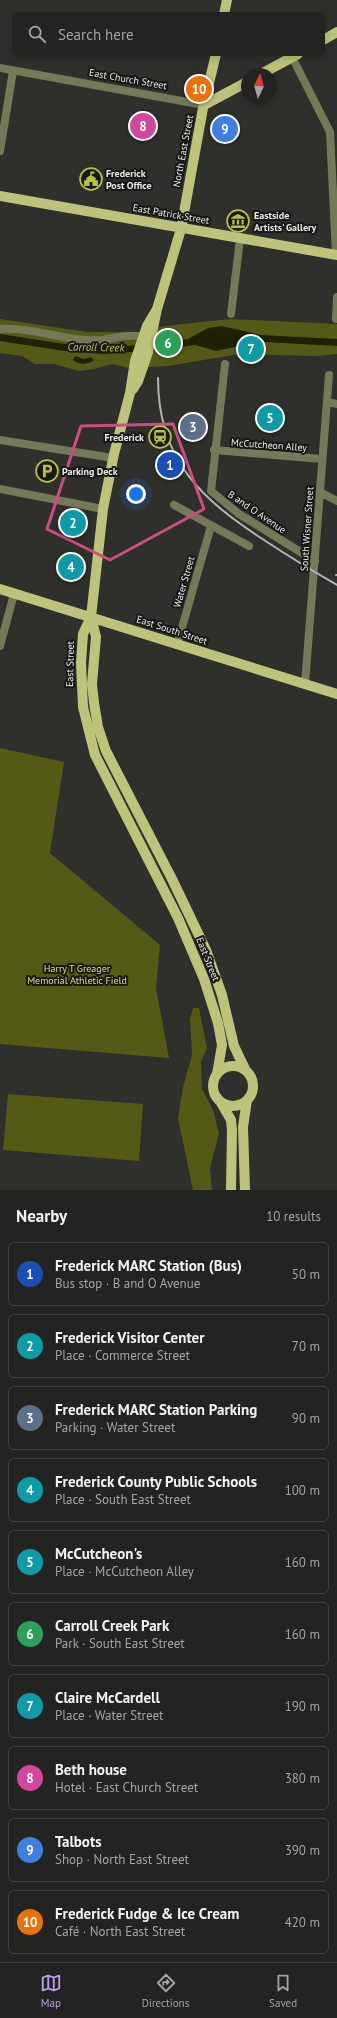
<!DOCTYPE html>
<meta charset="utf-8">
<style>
:root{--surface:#232321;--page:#2b2b2a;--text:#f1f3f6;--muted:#a3a4a5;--line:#40403f;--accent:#bca0f2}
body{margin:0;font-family:"PT Sans",sans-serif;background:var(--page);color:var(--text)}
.compass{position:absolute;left:241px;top:68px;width:36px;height:36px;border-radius:50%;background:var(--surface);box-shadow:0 2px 10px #0003;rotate:5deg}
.you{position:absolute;left:136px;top:494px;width:14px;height:14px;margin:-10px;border:3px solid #fff;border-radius:50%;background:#1a73e8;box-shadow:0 0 0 6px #1a73e833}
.badge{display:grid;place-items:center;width:26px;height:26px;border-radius:50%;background:var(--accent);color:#fff;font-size:13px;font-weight:700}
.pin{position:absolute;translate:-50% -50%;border:2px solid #fff;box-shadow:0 1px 4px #0006}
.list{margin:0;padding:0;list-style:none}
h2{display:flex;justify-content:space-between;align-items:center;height:52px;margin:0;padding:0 16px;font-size:17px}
h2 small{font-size:13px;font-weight:400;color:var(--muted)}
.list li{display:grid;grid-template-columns:26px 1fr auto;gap:12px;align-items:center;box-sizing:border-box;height:64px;margin:0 8px 8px;padding:0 8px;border:1px solid var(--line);border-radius:6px}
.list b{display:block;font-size:15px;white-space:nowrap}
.list p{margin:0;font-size:13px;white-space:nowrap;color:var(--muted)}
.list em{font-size:13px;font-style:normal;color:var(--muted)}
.icon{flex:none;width:22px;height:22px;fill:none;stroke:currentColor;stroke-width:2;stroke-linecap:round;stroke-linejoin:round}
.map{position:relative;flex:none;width:337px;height:1190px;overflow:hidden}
.search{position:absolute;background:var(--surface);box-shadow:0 2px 10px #0003;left:12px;right:12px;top:12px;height:44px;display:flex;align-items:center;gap:10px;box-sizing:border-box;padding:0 14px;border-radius:6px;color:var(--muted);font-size:15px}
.sheet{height:772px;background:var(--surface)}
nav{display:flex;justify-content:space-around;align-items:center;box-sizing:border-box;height:56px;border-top:1px solid var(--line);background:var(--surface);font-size:11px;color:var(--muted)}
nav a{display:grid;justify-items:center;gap:2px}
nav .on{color:var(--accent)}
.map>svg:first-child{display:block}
.green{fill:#555916}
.water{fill:#1f2105}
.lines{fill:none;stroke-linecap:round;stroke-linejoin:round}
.minor{stroke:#767957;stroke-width:8}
.major{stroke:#bdc37b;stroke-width:10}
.rail{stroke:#b4b4b2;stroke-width:2}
.marked{fill:none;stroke:#cc4d7f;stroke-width:3;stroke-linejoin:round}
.labels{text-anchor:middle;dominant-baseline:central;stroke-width:4;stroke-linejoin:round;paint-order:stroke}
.street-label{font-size:10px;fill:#ebebea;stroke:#171716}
.poi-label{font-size:10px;font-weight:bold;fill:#ebebea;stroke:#171716;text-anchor:start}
.park-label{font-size:10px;fill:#dbe36e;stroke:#171716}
.water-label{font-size:11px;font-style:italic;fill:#c2ca53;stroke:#171716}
</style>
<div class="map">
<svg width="337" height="1190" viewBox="0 0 337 1190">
<rect width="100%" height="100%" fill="#2f2f2c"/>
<path class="green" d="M0,319L88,332H137L165,326L230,319L337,324V354L316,356L239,354L168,366L128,368L112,364L94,369L79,371L54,364H35L22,356L0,353Z
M0,748L64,762L50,853L160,945L156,988L169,1058L0,1044Z
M193,1008H199L207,1048L201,1062L202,1089L213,1110L219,1133L210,1168L212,1190H193L178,1118L183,1087L192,1055L190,1019Z
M8,1094L143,1104L139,1161L3,1150Z"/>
<path class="water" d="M222,326L261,335L337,339V346L265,342L249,344L216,351L195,345L159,350L104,354L65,351L0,341V334L65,344L127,346L188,339L208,328Z
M75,356L84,359L91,357L94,360C87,365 79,365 73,360Z"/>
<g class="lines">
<path class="minor" d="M292,57L330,132L336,254
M0,68L204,105
M0,151L13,71
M231,314L240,239
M336,319L337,297
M0,329C35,327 66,342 101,340C112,339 127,334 138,336
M225,364L211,491L239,514L315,561
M327,402L337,404
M0,440L113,458
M214,450L322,459
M0,489L103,509
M320,492L337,501
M174,505L249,546
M177,645L211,526
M0,646L14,594
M305,684L329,375"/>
<path class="major" d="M224,14L227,0
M323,40L337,32
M261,74L298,54
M204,105L247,82
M0,196L337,255
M157,309L147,326L135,361L130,393L114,454L103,509L91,617L83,634L81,663L83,707L95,755L178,918L204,979L218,1023L222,1045L217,1074
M133,389L138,381L148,352L157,309L181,229L203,108L216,54
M0,589L337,694
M91,617L96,637L92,684L94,703L98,727L106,751L172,879L206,950L222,995L234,1046L245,1069
M213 1086a20 20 0 1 1 40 0a20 20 0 1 1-40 0Z
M220,1101L231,1120L232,1130L231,1190
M245,1190L243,1127L247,1100"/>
<path class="rail" d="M158,378C158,461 202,500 267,542C290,557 313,571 337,585
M336,575H337"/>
</g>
<path class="marked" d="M173,424L204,509L110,560L47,529L81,426Z"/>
<defs>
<g id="civic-ring" transform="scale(1.15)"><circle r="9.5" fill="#171716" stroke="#b9c046" stroke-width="1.5"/><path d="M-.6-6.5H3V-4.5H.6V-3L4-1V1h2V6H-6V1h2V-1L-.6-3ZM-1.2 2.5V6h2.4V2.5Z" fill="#b9c046"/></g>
<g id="museum-ring" transform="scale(1.15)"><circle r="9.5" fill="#171716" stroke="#b9c046" stroke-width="1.5"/><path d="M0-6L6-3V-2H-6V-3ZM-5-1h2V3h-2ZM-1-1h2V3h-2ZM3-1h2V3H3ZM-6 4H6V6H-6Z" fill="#b9c046"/></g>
<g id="station-ring" transform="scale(1.15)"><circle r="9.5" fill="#171716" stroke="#b9c046" stroke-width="1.5"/><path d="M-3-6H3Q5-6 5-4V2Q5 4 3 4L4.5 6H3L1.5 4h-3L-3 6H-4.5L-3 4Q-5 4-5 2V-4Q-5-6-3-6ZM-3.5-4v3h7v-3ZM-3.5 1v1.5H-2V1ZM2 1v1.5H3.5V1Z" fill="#b9c046"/></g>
<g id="parking-ring" transform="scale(1.15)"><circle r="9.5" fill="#171716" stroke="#b9c046" stroke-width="1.5"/><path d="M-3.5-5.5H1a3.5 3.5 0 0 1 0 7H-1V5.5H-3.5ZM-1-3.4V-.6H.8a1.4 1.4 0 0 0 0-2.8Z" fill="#b9c046"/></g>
</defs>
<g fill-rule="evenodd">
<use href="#civic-ring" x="91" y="179"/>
<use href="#museum-ring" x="238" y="221"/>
<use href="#station-ring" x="160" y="437"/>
<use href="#parking-ring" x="47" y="471"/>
</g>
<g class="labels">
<g class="street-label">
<text transform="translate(128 79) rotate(10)">East Church Street</text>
<text transform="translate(183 151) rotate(-79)">North East Street</text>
<text transform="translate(171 214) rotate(10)">East Patrick Street</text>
<text transform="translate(269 445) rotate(4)">McCutcheon Alley</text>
<text transform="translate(257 512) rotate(34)">B and O Avenue</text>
<text transform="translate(307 529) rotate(-86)">South Wisner Street</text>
<text transform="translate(184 582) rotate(-74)">Water Street</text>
<text transform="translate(172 630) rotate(18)">East South Street</text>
<text transform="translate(70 664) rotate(-89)">East Street</text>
<text transform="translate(208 959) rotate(68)">East Street</text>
</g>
<g class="poi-label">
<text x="106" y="173">Frederick<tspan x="106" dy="12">Post Office</tspan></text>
<text x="254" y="215">Eastside<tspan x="254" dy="12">Artists' Gallery</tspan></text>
<text x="144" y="437" text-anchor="end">Frederick</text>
<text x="62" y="471">Parking Deck</text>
</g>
<g class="park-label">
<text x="77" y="968">Harry T Greager<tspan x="77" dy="12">Memorial Athletic Field</tspan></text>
</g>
<g class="water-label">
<text transform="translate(96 347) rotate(1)">Carroll Creek</text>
</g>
</g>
</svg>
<svg class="compass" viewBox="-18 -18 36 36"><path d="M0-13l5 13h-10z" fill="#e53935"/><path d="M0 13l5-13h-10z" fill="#a3a4a5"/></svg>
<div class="you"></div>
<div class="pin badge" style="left:170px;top:465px;background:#1a4fb4">1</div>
<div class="pin badge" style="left:73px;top:523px;background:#0f9aa8">2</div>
<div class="pin badge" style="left:193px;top:427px;background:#5c6f8a">3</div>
<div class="pin badge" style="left:71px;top:567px;background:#0f9aa8">4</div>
<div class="pin badge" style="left:270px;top:418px;background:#0f9aa8">5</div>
<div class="pin badge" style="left:168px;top:343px;background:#2e9e5b">6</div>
<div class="pin badge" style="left:251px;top:349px;background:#0f9aa8">7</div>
<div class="pin badge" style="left:143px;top:126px;background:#d1479c">8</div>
<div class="pin badge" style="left:225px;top:129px;background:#3f7fe0">9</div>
<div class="pin badge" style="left:199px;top:89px;background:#e8710a">10</div>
<div class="search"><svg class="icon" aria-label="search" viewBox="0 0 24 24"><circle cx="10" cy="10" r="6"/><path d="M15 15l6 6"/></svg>Search here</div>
</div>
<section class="sheet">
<h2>Nearby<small>10 results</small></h2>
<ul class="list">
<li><span class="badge" style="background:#1a4fb4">1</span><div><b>Frederick MARC Station (Bus)</b><p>Bus stop · B and O Avenue</p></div><em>50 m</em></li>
<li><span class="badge" style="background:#0f9aa8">2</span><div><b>Frederick Visitor Center</b><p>Place · Commerce Street</p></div><em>70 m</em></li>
<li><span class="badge" style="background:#5c6f8a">3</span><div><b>Frederick MARC Station Parking</b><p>Parking · Water Street</p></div><em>90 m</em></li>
<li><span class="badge" style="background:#0f9aa8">4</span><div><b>Frederick County Public Schools</b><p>Place · South East Street</p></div><em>100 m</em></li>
<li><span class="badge" style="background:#0f9aa8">5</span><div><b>McCutcheon's</b><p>Place · McCutcheon Alley</p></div><em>160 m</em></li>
<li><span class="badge" style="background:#2e9e5b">6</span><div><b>Carroll Creek Park</b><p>Park · South East Street</p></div><em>160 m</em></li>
<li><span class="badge" style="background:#0f9aa8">7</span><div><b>Claire McCardell</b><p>Place · Water Street</p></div><em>190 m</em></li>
<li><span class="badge" style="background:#d1479c">8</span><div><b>Beth house</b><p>Hotel · East Church Street</p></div><em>380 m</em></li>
<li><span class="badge" style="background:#3f7fe0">9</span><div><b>Talbots</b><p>Shop · North East Street</p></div><em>390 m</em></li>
<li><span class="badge" style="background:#e8710a">10</span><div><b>Frederick Fudge &amp; Ice Cream</b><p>Café · North East Street</p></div><em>420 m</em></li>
</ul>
</section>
<nav>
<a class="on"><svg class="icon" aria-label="map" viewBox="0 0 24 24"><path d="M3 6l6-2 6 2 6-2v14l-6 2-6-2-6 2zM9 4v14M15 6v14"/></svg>Map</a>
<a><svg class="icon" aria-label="directions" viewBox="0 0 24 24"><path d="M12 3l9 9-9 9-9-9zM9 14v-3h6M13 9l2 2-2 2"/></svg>Directions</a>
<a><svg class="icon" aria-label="saved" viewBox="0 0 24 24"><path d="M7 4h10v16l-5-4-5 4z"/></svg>Saved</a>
</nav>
